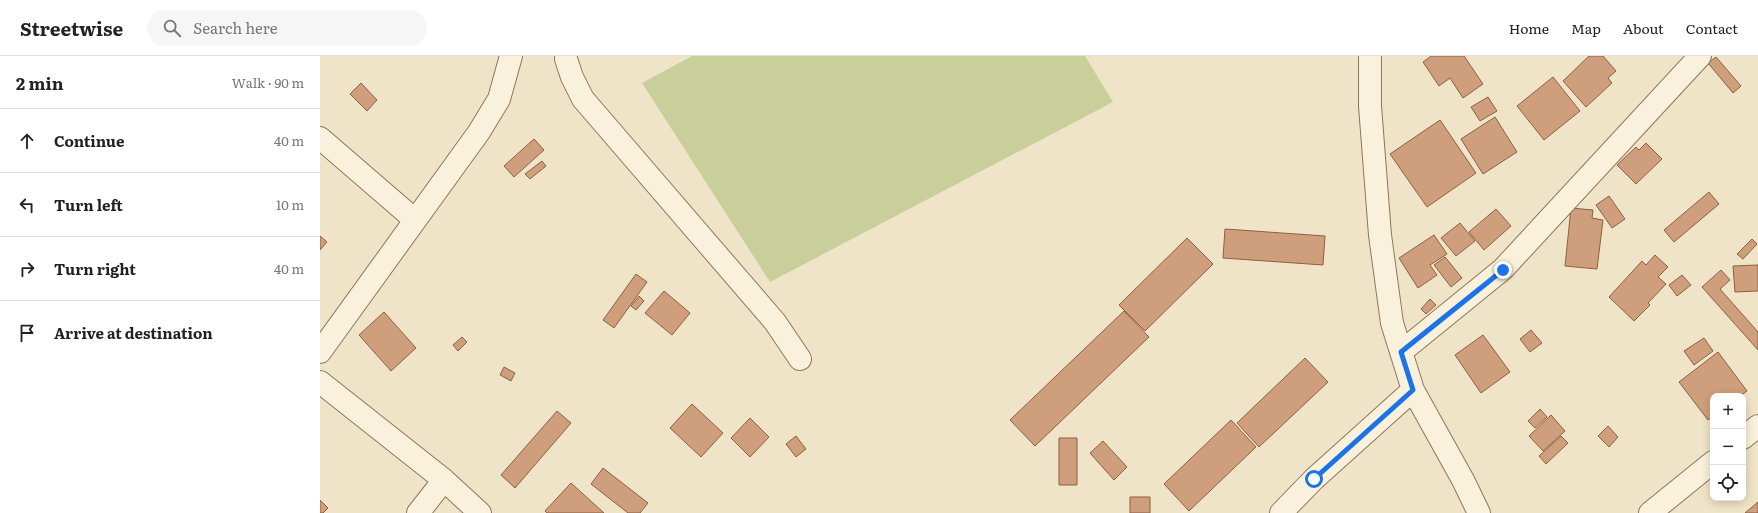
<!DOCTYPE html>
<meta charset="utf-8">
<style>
:root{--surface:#fff;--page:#f6f6f6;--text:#222;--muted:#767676;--line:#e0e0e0}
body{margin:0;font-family:Literata,serif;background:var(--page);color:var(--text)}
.controls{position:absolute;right:12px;bottom:12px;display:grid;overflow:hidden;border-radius:8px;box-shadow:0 2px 10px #0003}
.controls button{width:36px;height:36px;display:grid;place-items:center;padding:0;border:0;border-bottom:1px solid var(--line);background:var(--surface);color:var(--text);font:20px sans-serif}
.stop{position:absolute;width:12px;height:12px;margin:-9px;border:3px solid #1a73e8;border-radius:50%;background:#fff}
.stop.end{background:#1a73e8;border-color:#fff;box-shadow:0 1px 4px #0008}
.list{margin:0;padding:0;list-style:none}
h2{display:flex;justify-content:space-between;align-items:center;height:52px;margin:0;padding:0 16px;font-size:17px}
h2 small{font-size:13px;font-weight:400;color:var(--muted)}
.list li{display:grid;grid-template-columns:26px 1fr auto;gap:12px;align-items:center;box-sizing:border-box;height:64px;padding:0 16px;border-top:1px solid var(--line)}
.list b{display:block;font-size:15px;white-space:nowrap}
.list em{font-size:13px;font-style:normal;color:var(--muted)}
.icon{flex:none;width:22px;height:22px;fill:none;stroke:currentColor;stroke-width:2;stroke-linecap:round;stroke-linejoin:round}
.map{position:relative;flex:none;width:1438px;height:457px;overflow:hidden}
header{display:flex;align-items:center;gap:24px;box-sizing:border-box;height:56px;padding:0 20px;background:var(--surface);border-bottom:1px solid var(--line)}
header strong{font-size:19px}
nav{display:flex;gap:22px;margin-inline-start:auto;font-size:14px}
.search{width:280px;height:36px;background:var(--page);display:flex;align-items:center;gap:10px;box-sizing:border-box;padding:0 14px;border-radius:22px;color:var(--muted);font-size:15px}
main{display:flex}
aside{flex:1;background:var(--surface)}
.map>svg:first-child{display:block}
.green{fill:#c9cf9b}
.building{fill:#cf9f7d;stroke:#8d5f41}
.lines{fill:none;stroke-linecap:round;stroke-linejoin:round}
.minor-casing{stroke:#8d765c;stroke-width:24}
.minor{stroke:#faf1dc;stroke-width:22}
.route{stroke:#1a73e8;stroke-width:5}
</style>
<header>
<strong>Streetwise</strong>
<div class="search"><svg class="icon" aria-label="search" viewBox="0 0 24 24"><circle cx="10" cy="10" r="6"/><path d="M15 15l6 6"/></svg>Search here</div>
<nav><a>Home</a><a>Map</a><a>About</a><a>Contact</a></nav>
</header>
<main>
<aside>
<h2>2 min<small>Walk · 90 m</small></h2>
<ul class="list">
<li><svg class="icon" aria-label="ahead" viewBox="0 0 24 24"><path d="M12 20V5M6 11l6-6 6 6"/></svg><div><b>Continue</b></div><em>40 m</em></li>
<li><svg class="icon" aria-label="left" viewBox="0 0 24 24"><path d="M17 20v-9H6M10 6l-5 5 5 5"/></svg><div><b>Turn left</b></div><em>10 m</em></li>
<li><svg class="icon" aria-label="right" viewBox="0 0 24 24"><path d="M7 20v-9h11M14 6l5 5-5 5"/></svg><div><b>Turn right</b></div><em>40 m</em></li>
<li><svg class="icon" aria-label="arrive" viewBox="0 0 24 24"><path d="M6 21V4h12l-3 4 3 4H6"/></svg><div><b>Arrive at destination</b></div></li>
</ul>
</aside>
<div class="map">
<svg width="1438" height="457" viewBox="0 0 1438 457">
<rect width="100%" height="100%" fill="#f0e4c8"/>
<path class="green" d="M372,0H765L793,46L450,226L322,27Z"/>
<path class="building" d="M1111,0H1144L1163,28L1143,42L1130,22L1119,30L1103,6Z
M1269,0H1283L1296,15L1288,22L1292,27L1266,51L1243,25Z
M1396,1L1421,30L1413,37L1388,7Z
M1233,21L1260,55L1224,84L1197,50Z
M41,27L57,44L47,55L30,38Z
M1168,41L1177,55L1160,65L1151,51Z
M1175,61L1197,96L1163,118L1141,83Z
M1120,64L1156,117L1107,151L1070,98Z
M214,83L224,94L194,121L184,110Z
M1326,87L1342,103L1316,128L1297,109L1316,91L1319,94Z
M222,105L226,110L210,123L205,118Z
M1389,136L1399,148L1354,186L1344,174Z
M1289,140L1305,163L1292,172L1276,149Z
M1251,152L1273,154L1272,162L1283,164L1277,213L1245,210Z
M1176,153L1191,170L1164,194L1149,176Z
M1140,167L1155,185L1136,200L1121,182Z
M905,173L1005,180L1003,209L903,202Z
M1114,179L1127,198L1110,209L1117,219L1098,232L1079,202Z
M0,180L7,186L0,194Z
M867,182L893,208L825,275L799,249Z
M1432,183L1437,188L1423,203L1417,198Z
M1335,199L1348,211L1338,221L1346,228L1328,247L1330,249L1314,265L1289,241L1322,205L1326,209Z
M1125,201L1142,222L1131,231L1114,209Z
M1438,209V235L1415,236L1413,210Z
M1401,214L1410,224L1400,233L1438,276V294L1382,231Z
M316,218L327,226L294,272L283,264Z
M1362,219L1371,229L1357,240L1349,229Z
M344,235L370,257L352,279L325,257Z
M319,240L324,245L316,254L311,250Z
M1110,243L1116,249L1106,258L1101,253Z
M804,255L829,281L715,390L690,364Z
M64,256L96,292L71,315L39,279Z
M1211,274L1222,287L1210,296L1200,283Z
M1163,279L1190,316L1161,337L1135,299Z
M142,281L147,286L138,295L133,289Z
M1384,282L1393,295L1374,309L1364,295Z
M1398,296L1427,335L1420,340H1393V360L1388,364L1359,326Z
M985,302L1008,326L939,391L917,367Z
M184,311L195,317L191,325L180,319Z
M372,348L403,377L381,401L350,372Z
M1220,353L1227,361L1215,372L1208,365Z
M237,355L251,367L195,432L181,419Z
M1231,359L1245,375L1223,395L1209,380Z
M430,362L449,381L430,401L411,382Z
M911,364L936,391L869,455L844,428Z
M1288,370L1298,381L1289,391L1278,380Z
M476,380L486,393L476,401L466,388Z
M1241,380L1248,387L1226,408L1219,400Z
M739,382H757V429H739Z
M783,385L807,411L794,424L770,397Z
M283,412L328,447L320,457H308L271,428Z
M251,427L284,457H227L225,455Z
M810,441H830V457H810Z
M0,444L8,452L3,457H0Z
M1438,446V457H1425Z"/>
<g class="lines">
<g class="minor-casing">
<path id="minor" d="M1050,0V50L1060,179L1072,267L1093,334L1143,424L1159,457
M246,3L252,21L263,43L455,266L480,303
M0,82L95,164
M0,296L159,76L179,43L191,0
M1081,296L1183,213L1380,0
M0,326L124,424L160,457
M1423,382L1438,370
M98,457L124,424
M961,457L994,423L1093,334
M1330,457L1393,406"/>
</g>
<use href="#minor" class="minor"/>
</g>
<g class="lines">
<path class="route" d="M994,423L1093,334L1081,296L1183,214"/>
</g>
</svg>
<div class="controls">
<button>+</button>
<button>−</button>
<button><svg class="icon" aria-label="locate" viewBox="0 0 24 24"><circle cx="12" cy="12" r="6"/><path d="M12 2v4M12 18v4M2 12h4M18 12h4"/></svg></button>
</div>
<div class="stop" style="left:994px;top:423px"></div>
<div class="stop end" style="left:1183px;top:214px"></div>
</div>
</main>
